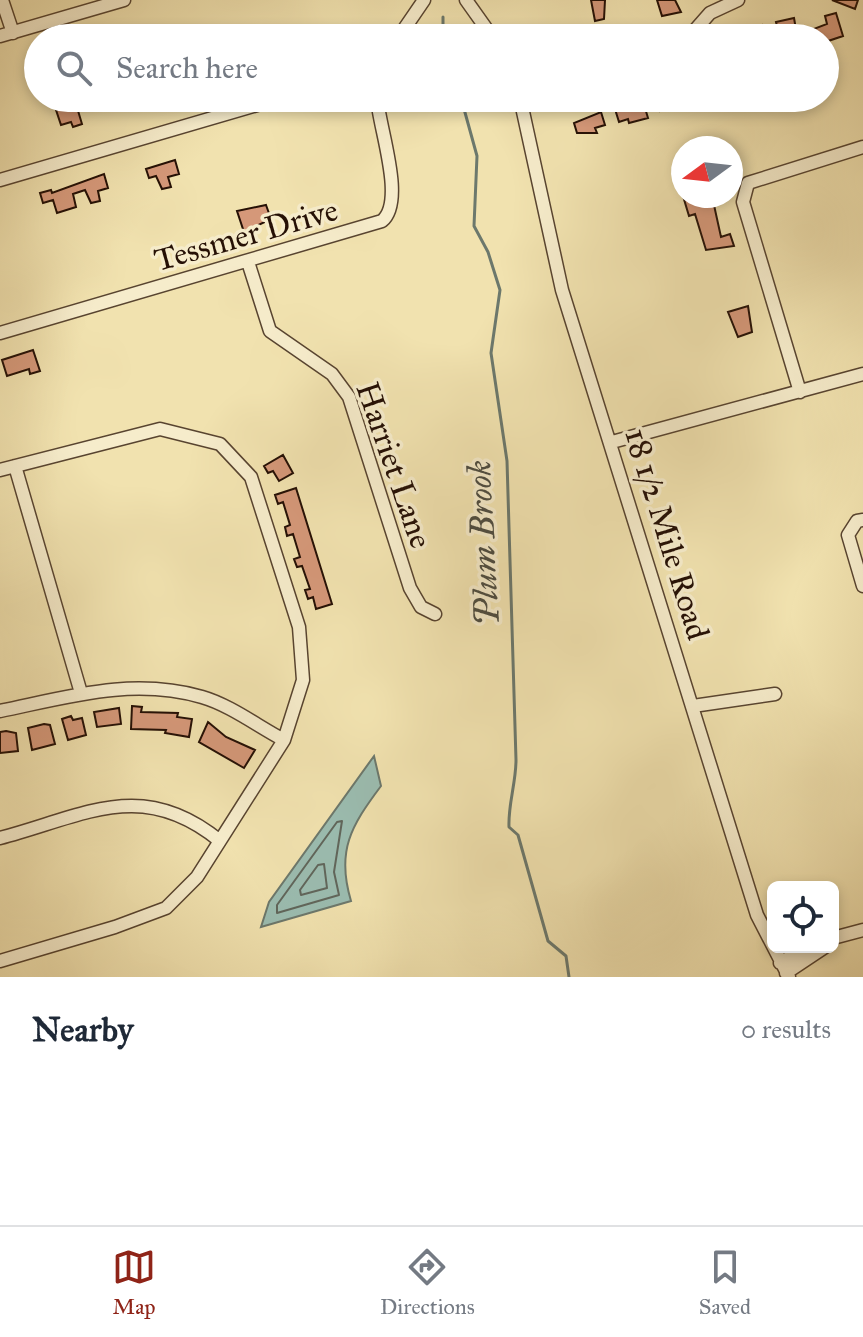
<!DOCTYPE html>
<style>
:root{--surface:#fff;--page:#f6f6f7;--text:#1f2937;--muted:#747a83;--line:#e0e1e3;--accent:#8f2418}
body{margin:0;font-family:"IM FELL Great Primer",serif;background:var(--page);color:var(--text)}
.controls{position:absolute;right:24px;bottom:24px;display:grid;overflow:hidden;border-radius:12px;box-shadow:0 4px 12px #0003}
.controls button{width:72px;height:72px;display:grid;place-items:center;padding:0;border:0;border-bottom:2px solid var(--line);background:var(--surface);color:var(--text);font:40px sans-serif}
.compass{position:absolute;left:671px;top:136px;width:72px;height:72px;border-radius:50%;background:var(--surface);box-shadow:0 4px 12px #0003;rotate:255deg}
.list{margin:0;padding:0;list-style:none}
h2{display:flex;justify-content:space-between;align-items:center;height:104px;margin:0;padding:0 32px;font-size:34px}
h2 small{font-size:26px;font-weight:400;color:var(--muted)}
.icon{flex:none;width:44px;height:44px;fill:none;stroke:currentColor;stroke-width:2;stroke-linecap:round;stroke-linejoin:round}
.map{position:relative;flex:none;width:863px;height:977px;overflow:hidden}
.search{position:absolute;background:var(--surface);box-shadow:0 4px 12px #0003;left:24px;right:24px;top:24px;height:88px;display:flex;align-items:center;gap:20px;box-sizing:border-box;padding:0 28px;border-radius:44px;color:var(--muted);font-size:30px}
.sheet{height:248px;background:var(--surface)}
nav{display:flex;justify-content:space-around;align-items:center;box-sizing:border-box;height:112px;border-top:2px solid var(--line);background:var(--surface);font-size:22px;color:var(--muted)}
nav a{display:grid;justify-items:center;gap:4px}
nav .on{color:var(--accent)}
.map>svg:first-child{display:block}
.water{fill:#9bbdb1;stroke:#6c786c;stroke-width:2}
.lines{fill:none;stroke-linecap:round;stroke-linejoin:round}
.shore{stroke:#60665b;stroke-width:2}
.stream{stroke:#6c786c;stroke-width:3}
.building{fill:#d59879;stroke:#251005;stroke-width:2}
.minor-casing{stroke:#584430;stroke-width:15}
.minor{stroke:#f6eccb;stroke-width:12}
.labels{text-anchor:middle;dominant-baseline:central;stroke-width:7;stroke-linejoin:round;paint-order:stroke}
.street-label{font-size:32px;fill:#251005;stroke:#f6eccb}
.water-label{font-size:34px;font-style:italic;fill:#4e4d41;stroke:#f6eccb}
</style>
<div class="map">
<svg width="863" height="977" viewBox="0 0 863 977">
<rect width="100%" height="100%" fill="#f1e2af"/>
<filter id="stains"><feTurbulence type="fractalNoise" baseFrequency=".0025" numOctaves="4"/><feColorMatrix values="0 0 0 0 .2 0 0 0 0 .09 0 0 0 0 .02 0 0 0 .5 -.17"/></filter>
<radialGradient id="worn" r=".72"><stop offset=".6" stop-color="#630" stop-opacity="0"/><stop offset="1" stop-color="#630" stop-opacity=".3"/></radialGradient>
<path class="water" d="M374,756L381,786C351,826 336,851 351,901L261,927L269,902Z"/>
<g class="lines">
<path class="shore" d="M342,821L334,872L339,895L277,913V905L337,822Z
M324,864L327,888L301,895L300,890L318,865Z"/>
<path class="stream" d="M443,17V38
M461,98L477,156L474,226L488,252L500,290L491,353L507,461L516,760C516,783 508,804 509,827L518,835L548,941L566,956L569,977"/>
</g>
<path class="building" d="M591,0H605L604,19L595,21Z
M657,0H675L681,12L662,16Z
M832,0H858L855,9Z
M836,13L843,36L825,42V38H813L811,30L827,24L825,16Z
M794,18L797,35L780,38L776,22Z
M762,25L765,38H734L746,30Z
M642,98L648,118L629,123L628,119L619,122L615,109Z
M656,98H698L699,100L660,111Z
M76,104L82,124L73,127L71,122L61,125L56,110Z
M601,112L605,125L595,128L597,133H577L574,123Z
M175,160L179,174L168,177L171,187L162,189L156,176L149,178L146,169Z
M104,174L108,188L98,191L100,201L91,203L85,190L73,194L76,207L57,213L53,200L43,203L40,193L51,190L52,193Z
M683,196H712L721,237L730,234L734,246L706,250L695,214L689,216Z
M266,205L271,219L244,232L237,211Z
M748,306L752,332L738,337L728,312Z
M33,350L40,371L30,374L29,369L7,376L2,360Z
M283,455L293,473L279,481L273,471L268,473L264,466Z
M296,488L332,604L316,609L313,597L308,599L305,590L310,589L302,566L297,567L294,559L300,557L293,534L287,536L285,527L290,525L283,502L278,504L275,495Z
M132,706L142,707L141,712L178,713L177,717L192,719L189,737L165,733L166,730L131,729Z
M119,708L121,724L97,727L94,712Z
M71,716L73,720L82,718L86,735L68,740L62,719Z
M208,722L226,737L255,750L244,768L199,742Z
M44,724L50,725L55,744L32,750L28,728Z
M6,731L16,733L18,751L0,753V732Z"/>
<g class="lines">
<g class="minor-casing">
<path id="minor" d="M2,0L13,33
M466,0L493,38
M0,36L124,0
M398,38L424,0
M688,38L710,13L738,0
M520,98L562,290L757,915L789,977
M522,106L552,98
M0,180L281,98
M248,262L270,331L332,374L349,397L410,588L421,607L435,614
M0,333L382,221C406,201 379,128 377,98
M800,392L743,202L748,183L863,147
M612,442L863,374
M15,466L81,693
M0,470L160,429L220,444L251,477L299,627L303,680L284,740L197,877L166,908L115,927L0,961
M863,520L857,521L848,535L863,586
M693,706L775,694
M0,711C68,697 132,677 202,697C230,705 259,727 284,740
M0,838C84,816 142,777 220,841
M833,938L863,930
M780,963L807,947
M786,973L825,947"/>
</g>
<use href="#minor" class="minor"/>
</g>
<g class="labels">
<g class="street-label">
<text transform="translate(246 235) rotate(-16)">Tessmer Drive</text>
<text transform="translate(394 465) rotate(71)">Harriet Lane</text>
<text transform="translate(667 534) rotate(73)">18 1/2 Mile Road</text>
</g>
<g class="water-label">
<text transform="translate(483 543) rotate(-93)">Plum Brook</text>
</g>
</g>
<rect width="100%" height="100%" filter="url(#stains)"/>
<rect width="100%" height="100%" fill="url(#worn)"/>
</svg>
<div class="controls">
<button><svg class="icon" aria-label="locate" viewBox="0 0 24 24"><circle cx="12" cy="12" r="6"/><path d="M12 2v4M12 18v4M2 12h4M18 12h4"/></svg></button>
</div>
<svg class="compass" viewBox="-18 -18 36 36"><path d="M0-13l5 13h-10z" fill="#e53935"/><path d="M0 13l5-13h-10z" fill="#747a83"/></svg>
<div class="search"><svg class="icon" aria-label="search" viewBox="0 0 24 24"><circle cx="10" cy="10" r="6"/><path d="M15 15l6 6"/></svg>Search here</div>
</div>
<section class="sheet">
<h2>Nearby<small>0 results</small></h2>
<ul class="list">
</ul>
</section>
<nav>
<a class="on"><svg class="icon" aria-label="map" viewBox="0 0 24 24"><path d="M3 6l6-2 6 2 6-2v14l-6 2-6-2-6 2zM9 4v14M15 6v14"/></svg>Map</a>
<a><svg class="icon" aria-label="directions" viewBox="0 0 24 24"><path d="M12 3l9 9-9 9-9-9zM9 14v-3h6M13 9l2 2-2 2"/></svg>Directions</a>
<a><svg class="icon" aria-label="saved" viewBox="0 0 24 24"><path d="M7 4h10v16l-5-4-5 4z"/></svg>Saved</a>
</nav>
